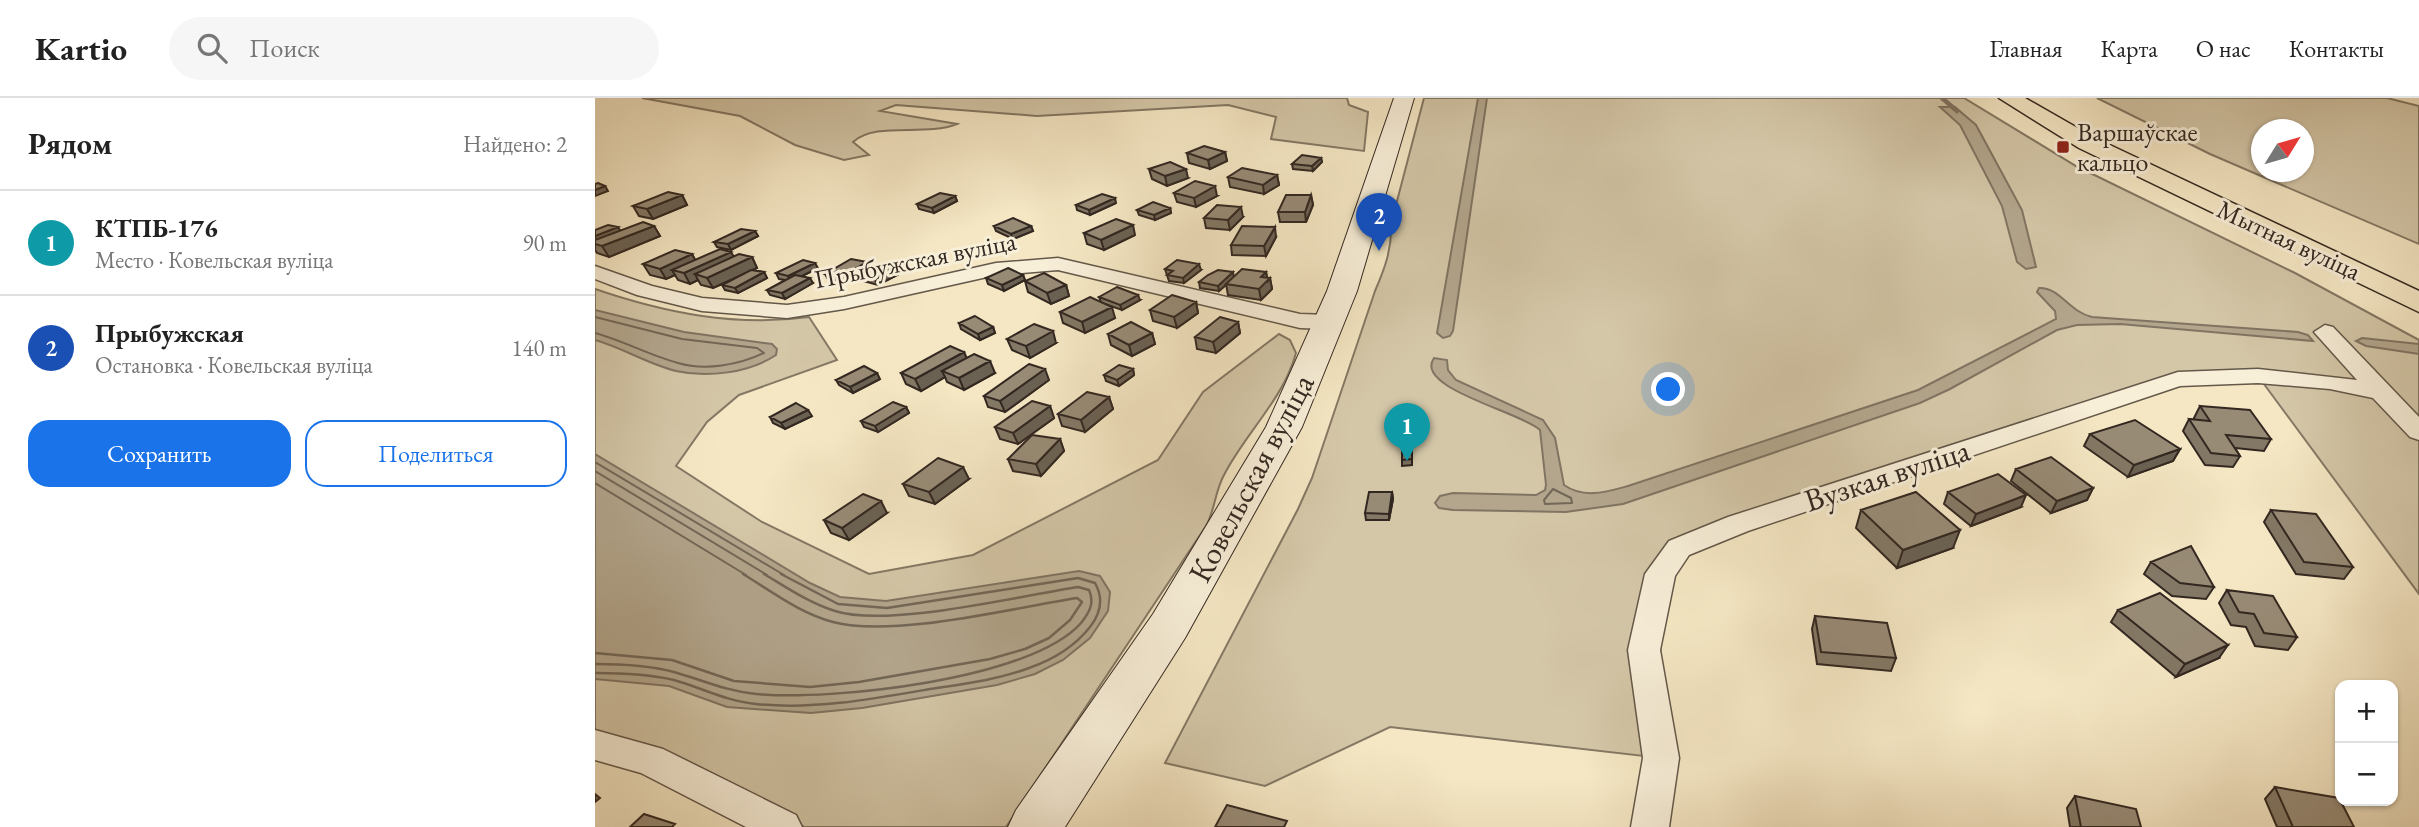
<!DOCTYPE html>
<html lang="ru">
<meta charset="utf-8">
<style>
:root{--surface:#fff;--page:#f6f6f6;--text:#222;--muted:#767676;--line:#e0e0e0;--accent:#1a73e8}
body{margin:0;font-family:"EB Garamond",serif;background:var(--page);color:var(--text)}
.controls{position:absolute;right:21px;bottom:21px;display:grid;overflow:hidden;border-radius:14px;box-shadow:0 2px 5px #0004}
.controls button{width:63px;height:63px;display:grid;place-items:center;padding:0;border:0;border-bottom:2px solid var(--line);background:var(--surface);color:var(--text);font:35px sans-serif}
.compass{position:absolute;left:1656px;top:21px;width:63px;height:63px;border-radius:50%;background:var(--surface);box-shadow:0 2px 5px #0004;rotate:53deg}
.you{position:absolute;left:1074px;top:292px;width:24px;height:24px;margin:-18px;border:5px solid #fff;border-radius:50%;background:#1a73e8;box-shadow:0 0 0 10px #1a73e833}
.badge{display:grid;place-items:center;width:46px;height:46px;border-radius:50%;background:var(--accent);color:#fff;font-size:23px;font-weight:700}
.pin{position:absolute;translate:-50% -58px;filter:drop-shadow(0 2px 4px #0008)}
.pin::after{content:'';position:absolute;top:37px;width:24px;height:21px;background:inherit;clip-path:polygon(0 0,100% 0,50% 100%)}
.list{margin:0;padding:0;list-style:none}
h2{display:flex;justify-content:space-between;align-items:center;height:91px;margin:0;padding:0 28px;font-size:30px}
h2 small{font-size:23px;font-weight:400;color:var(--muted)}
.list li{display:grid;grid-template-columns:46px 1fr auto;gap:21px;align-items:center;box-sizing:border-box;height:105px;padding:0 28px;border-top:2px solid var(--line)}
.list b{display:block;font-size:26px;white-space:nowrap}
.list p{margin:0;font-size:23px;white-space:nowrap;color:var(--muted)}
.list em{font-size:23px;font-style:normal;color:var(--muted)}
.actions{display:flex;gap:14px;padding:21px 28px}
.actions a{flex:1;padding:16px 0;border:2px solid var(--accent);border-radius:21px;text-align:center;font-size:24px;color:var(--accent)}
.actions .main{background:var(--accent);color:#fff}
.icon{flex:none;width:38px;height:38px;fill:none;stroke:currentColor;stroke-width:2;stroke-linecap:round;stroke-linejoin:round}
.map{position:relative;flex:none;width:1824px;height:729px;overflow:hidden}
header{display:flex;align-items:center;gap:42px;box-sizing:border-box;height:98px;padding:0 35px;background:var(--surface);border-bottom:2px solid var(--line)}
header strong{font-size:33px}
nav{display:flex;gap:38px;margin-inline-start:auto;font-size:24px}
.search{width:490px;height:63px;background:var(--page);display:flex;align-items:center;gap:18px;box-sizing:border-box;padding:0 24px;border-radius:38px;color:var(--muted);font-size:26px}
main{display:flex}
aside{flex:1;background:var(--surface)}
.map>svg:first-child{display:block}
.green{fill:#d4c7a8;stroke:#847864;stroke-width:2;fill-rule:evenodd}
.water{fill:#b3a68d;stroke:#807462;stroke-width:2}
.lines{fill:none;stroke-linecap:round;stroke-linejoin:round}
.shore-far1{stroke:#736757;stroke-width:2}
.shore{stroke:#736757;stroke-width:2.5}
.stream{stroke:#807462;stroke-width:4.5}
.minor-casing{stroke:#64584a;stroke-width:3}
.secondary-casing{stroke:#332821;stroke-width:2}
.trunk-casing{stroke:#332821;stroke-width:3}
.minor{fill:#f8efd9;fill-rule:evenodd}
.secondary{fill:#f8efd9;fill-rule:evenodd}
.trunk{fill:#f5e7c4;fill-rule:evenodd}
.wall{fill:#837865;stroke:#332821;stroke-width:2}
.shaded-wall{fill:#6a6153;stroke:#332821;stroke-width:2}
.building{fill:#988b76;stroke:#332821;stroke-width:2}
.poi-dot{fill:#8f2418;stroke:#f8efd9;stroke-width:2.5}
.labels{text-anchor:middle;dominant-baseline:central;stroke-width:6;stroke-linejoin:round;paint-order:stroke}
.far-poi-label{font-size:26px;fill:#332821;stroke:#f8efd9;text-anchor:start}
.far-street-label{font-size:26px;fill:#332821;stroke:#f8efd9}
.street-label{font-size:32px;fill:#332821;stroke:#f8efd9}
</style>
<header>
<strong>Kartio</strong>
<div class="search"><svg class="icon" aria-label="search" viewBox="0 0 24 24"><circle cx="10" cy="10" r="6"/><path d="M15 15l6 6"/></svg>Поиск</div>
<nav><a>Главная</a><a>Карта</a><a>О нас</a><a>Контакты</a></nav>
</header>
<main>
<aside>
<h2>Рядом<small>Найдено: 2</small></h2>
<ul class="list">
<li><span class="badge" style="background:#0f9aa8">1</span><div><b>КТПБ-176</b><p>Место · Ковельская вуліца</p></div><em>90 m</em></li>
<li><span class="badge" style="background:#1a4fb4">2</span><div><b>Прыбужская</b><p>Остановка · Ковельская вуліца</p></div><em>140 m</em></li>
</ul>
<div class="actions"><a class="main">Сохранить</a><a>Поделиться</a></div>
</aside>
<div class="map">
<svg width="1824" height="729" viewBox="0 0 1824 729">
<rect width="100%" height="100%" fill="#f5e7c4"/>
<filter id="stains"><feTurbulence type="fractalNoise" baseFrequency=".00286" numOctaves="4"/><feColorMatrix values="0 0 0 0 .2 0 0 0 0 .09 0 0 0 0 .02 0 0 0 .5 -.17"/></filter>
<radialGradient id="worn" r=".72"><stop offset=".6" stop-color="#630" stop-opacity="0"/><stop offset="1" stop-color="#630" stop-opacity=".3"/></radialGradient>
<path class="green" d="M47,0H752L754,7L773,14L769,53L676,41L681,19L633,7L442,18L301,7L285,13L362,26C330,39 281,23 258,44L274,57L249,62L200,47L145,18Z
M829,0H1369L1481,68L1700,175L1824,242V496L1663,278L1583,281L1084,450L1065,476L1066,660L795,629L670,688L570,665L703,411L717,380L780,193C790,170 797,151 796,126Z
M1502,0H1792L1824,8V146L1615,56ZM1666,32H1708V74H1666Z
M0,191C70,215 140,229 214,219L242,262L144,297L112,324L81,368L167,424L274,476L378,457L563,362L608,294L684,236L695,242L701,255C688,302 651,334 629,377C620,393 620,412 611,428L411,729H209L69,652L0,635Z"/>
<path class="water" d="M883,0H892L858,233L855,238L848,240L842,235Z
M1345,9H1360L1381,27L1427,112L1441,169L1431,171L1422,164L1407,108L1365,27Z
M1444,190C1465,189 1474,214 1497,219L1703,234L1713,237L1718,243L1525,226L1482,227L1462,232L1355,291L1325,305L1028,406L971,414L858,412L844,410L840,405L845,398L858,395L941,397L950,392L951,387L945,332C926,314 818,290 839,260L852,262L853,272L861,282L948,322L960,340L969,387C989,401 1011,394 1033,388L1323,292L1461,221L1460,213L1442,194Z
M0,212L89,234L177,246L182,251L181,257C154,275 112,280 81,273C53,266 28,250 0,242Z
M1767,240L1824,246V256L1771,248L1761,243Z
M0,356L215,485L245,499L291,503L484,473L505,478L515,494L513,513L495,540L468,562L440,576L402,587L267,610L216,615L132,609L74,588L0,581Z"/>
<g class="lines">
<path class="shore-far1" d="M0,219L87,241L162,250L169,255C144,267 110,273 83,265C56,258 29,243 0,235
M0,364L189,477
M0,373L172,477
M0,385L151,477
M958,391L976,400L977,405L950,406L949,402Z"/>
<path class="shore" d="M0,555L77,562L139,583L215,589L264,584L395,561L430,551L454,540L475,522L487,504L482,500C418,510 298,540 238,524C206,516 176,493 148,476
M0,566C27,566 53,567 79,574C107,582 131,593 161,596C235,603 436,582 486,525C494,515 500,505 494,492L483,489C424,498 293,530 240,513C214,505 191,489 169,476
M0,575C26,575 54,576 79,582C107,590 131,603 161,606C219,612 278,601 335,591C368,586 402,582 434,570C457,562 480,548 495,529C506,515 509,501 500,485L483,480L292,510L243,506L186,476"/>
<path class="stream" d="M1347,0L1362,13"/>
<g class="minor-casing">
<path id="minor" d="M463,160L705,216L734,217L745,224L734,231L705,230L463,172L401,177L249,211L192,220L107,213L42,197L0,181V168L57,188L107,200L192,207L249,199L401,165Z
M1730,227L1738,229L1824,319V342L1815,339L1778,300L1735,291L1663,285L1585,288L1153,433L1094,457L1080,478L1065,552L1084,660L1074,729H1036L1048,660L1033,552L1050,476L1074,443L1133,419L1583,274L1663,271L1762,282L1719,234Z
M0,632L68,651L201,717L207,729H151L46,675L0,662Z"/>
</g>
<g class="secondary-casing">
<path id="secondary" d="M799,0H819L762,193L707,329L590,540L470,729H413L421,712L558,516L671,329L732,193Z"/>
</g>
<g class="trunk-casing">
<path id="trunk" d="M1404,0H1430L1500,40L1824,193V214L1484,50Z"/>
</g>
<use href="#minor" class="minor"/>
<use href="#secondary" class="secondary"/>
<use href="#trunk" class="trunk"/>
</g>
<path class="wall" d="M630,54L632,63L615,71L594,65L592,55Z
M726,60L727,64L718,73L698,71L697,66Z
M554,71L593,80L572,88L557,81Z
M682,77L684,87L669,96L635,89L633,79Z
M579,95L622,98L601,109L582,104Z
M87,97L92,107L58,121L44,118L38,108Z
M716,97L718,107L711,124H685L683,114Z
M360,98L362,103L339,115L324,111L322,106Z
M521,105L495,117L482,112L481,107Z
M575,110L576,115L560,122L544,117L542,112Z
M648,119L635,132L611,130L609,120Z
M59,128L65,138L14,159L2,155L0,152V132L25,133Z
M399,128H436L438,133L418,141L401,133Z
M160,133L163,138L136,152L122,149L119,144Z
M489,135L540,137L509,152L492,146Z
M681,139L671,158L637,157L636,147Z
M97,156L100,162L139,158L157,159L162,170L157,172L169,174L172,180L143,195L130,192L127,187L137,182L118,190L106,187L103,182L95,186L83,182L80,177L71,181L55,177L48,166Z
M272,164L274,170L248,184L233,181L230,176Z
M223,170L207,178L218,185L190,201L175,197L172,192L190,182L184,181L181,175Z
M570,171L606,172L589,185L574,183Z
M638,174V179L671,174L672,180H675L677,191L666,202L633,197L631,186L624,193L605,190L604,184Z
M304,176L283,187L268,183L266,178Z
M428,177L430,182L409,193L393,186L391,180Z
M430,183L471,187L474,198L456,206L433,194Z
M504,199L545,202L527,212L513,207L520,220L490,235L468,225L465,214L506,204Z
M601,204L603,215L582,230L558,223L555,212Z
M643,224L645,235L621,255L602,251L600,239Z
M364,225L398,229L400,235L385,242L366,231Z
M557,235L560,246L537,258L516,247L513,236Z
M412,241L461,245L435,260L417,252Z
M372,260L400,275L369,292L352,284L350,279L326,293L311,286L306,275Z
M538,271L539,277L524,288L511,283L509,277Z
M285,281L258,295L244,287L241,282Z
M454,282L410,314L393,309L389,298Z
M514,299L518,311L490,334L467,328L463,316Z
M455,308L459,320L423,346L405,341L400,329Z
M1605,308L1676,341L1669,353L1640,350L1645,358L1638,369L1610,367L1588,333L1594,321L1600,322L1599,320Z
M311,309L314,315L283,334L269,329L266,323Z
M217,318L190,331L178,325L175,319Z
M1495,336L1585,351L1578,363L1533,379L1489,348Z
M465,341L469,353L446,378L418,373L413,361Z
M817,352V367L807,368V353Z
M1421,371L1498,390L1492,402L1456,415L1416,383Z
M374,381L340,406L314,398L308,386Z
M797,394L798,401L794,422H771L770,415Z
M1353,394L1426,409L1376,428L1349,406Z
M1266,412L1358,450L1302,470L1261,430Z
M1676,412L1758,469L1749,481L1701,476L1669,424Z
M292,415L254,442L236,435L229,422Z
M1556,464L1619,489L1611,501L1577,498L1549,476Z
M1632,492L1702,539L1693,552L1660,548L1651,529L1636,527L1624,505Z
M1523,512L1624,560L1581,579L1516,524Z
M1220,518L1301,560L1296,573L1222,566L1217,531Z
M1680,689L1759,729H1682L1670,701Z
M1480,698L1546,729H1475L1472,710Z"/>
<path class="shaded-wall" d="M630,54L632,63L615,71L613,62Z
M726,60L727,64L718,73L717,68Z
M591,71L593,80L572,88L570,78Z
M682,77L684,87L669,96L668,87Z
M10,88L13,93L0,98V92Z
M620,88L622,98L601,109L599,100Z
M87,97L92,107L58,121L52,111Z
M716,97L718,107L711,124L710,114Z
M360,98L362,103L339,115L337,110Z
M520,100L521,105L495,117L494,112Z
M646,109L648,119L635,132L633,122Z
M575,110L576,115L560,122L559,117Z
M538,127L540,137L509,152L506,142Z
M59,128L65,138L14,159L7,148Z
M436,128L438,133L418,141L416,136Z
M23,129L26,134L0,145V138Z
M680,129L681,139L671,158L669,148Z
M160,133L163,138L136,152L133,146Z
M136,154L142,164L100,176L103,182L95,186L89,175Z
M97,156L103,167L77,172L80,177L71,181L65,171Z
M157,159L162,170L118,190L112,180Z
M272,164L274,170L248,184L245,179Z
M220,165L223,170L195,184L193,178Z
M604,166L606,172L589,185L588,180Z
M302,170L304,176L283,187L280,182Z
M169,174L172,180L143,195L140,190Z
M638,174L639,180L624,193L623,188Z
M671,174L673,183L675,180L677,191L666,202L664,191L666,179Z
M428,177L430,182L409,193L407,187Z
M215,180L218,185L190,201L187,195Z
M471,187L474,198L456,206L452,195Z
M543,197L545,202L527,212L525,207Z
M601,204L603,215L582,230L579,219Z
M517,209L520,220L490,235L487,224Z
M643,224L645,235L621,255L618,244Z
M398,229L400,235L385,242L383,236Z
M458,233L461,245L435,260L431,248Z
M557,235L560,246L537,258L534,247Z
M369,254L374,265L347,273L350,279L326,293L320,281Z
M395,263L400,275L369,292L364,280Z
M450,271L454,282L410,314L405,303Z
M538,271L539,277L524,288L522,282Z
M282,275L285,281L258,295L255,289Z
M514,299L518,311L490,334L486,322Z
M455,308L459,320L423,346L418,335Z
M311,309L314,315L283,334L280,328Z
M213,312L217,318L190,331L186,325Z
M465,341L469,353L446,378L441,366Z
M1585,351L1578,363L1533,379L1539,367Z
M368,369L374,381L340,406L334,394Z
M1498,390L1492,402L1456,415L1462,403Z
M797,394L798,401L794,422V416Z
M1431,397L1426,409L1376,428L1381,416Z
M286,403L292,415L254,442L247,430Z
M1365,432L1358,450L1302,470L1308,452Z
M1633,547L1624,560L1581,579L1590,566Z
M0,696L5,700L0,704Z"/>
<path class="building" d="M609,48L630,54L613,62L592,55Z
M707,57L726,60L717,68L697,66Z
M575,64L591,71L570,78L554,71Z
M647,70L682,77L668,87L633,79Z
M600,83L620,88L599,100L579,95Z
M3,85L10,88L0,92V86Z
M73,94L87,97L52,111L38,108Z
M345,95L360,98L337,110L322,106Z
M507,96L520,100L494,112L481,107Z
M691,97H716L710,114H683Z
M558,104L575,110L559,117L542,112Z
M622,107L646,109L633,122L609,120Z
M418,120L436,128L416,136L399,128Z
M521,121L538,127L506,142L489,135Z
M48,124L59,128L7,148L0,146V142Z
M13,127L23,129L0,138V132Z
M647,128L680,129L669,148L636,147Z
M146,131L160,133L133,146L119,144Z
M125,151L136,154L89,175L77,172Z
M80,152L97,156L65,171L48,166Z
M144,156L157,159L112,180L100,176Z
M256,161L272,164L245,179L230,176Z
M208,162L220,165L193,178L181,175Z
M582,162L604,166L588,180L572,177L578,173L570,171Z
M288,167L302,170L280,182L266,178Z
M413,170L428,177L407,187L391,180Z
M647,171L671,174L666,179L675,180L664,191L631,186Z
M156,172L169,174L140,190L127,187Z
M623,172L638,174L623,188L604,184L613,177Z
M449,175L471,187L452,195L430,183Z
M200,177L215,180L187,195L172,192Z
M522,189L543,197L525,207L504,199Z
M577,197L601,204L579,219L555,212Z
M495,199L517,209L487,224L465,214Z
M380,218L398,229L383,236L364,225Z
M625,219L643,224L618,244L600,239Z
M536,224L557,235L534,247L513,236Z
M439,226L458,233L431,248L412,241Z
M355,248L369,254L320,281L306,275Z
M379,256L395,263L364,280L347,273Z
M434,266L450,271L405,303L389,298Z
M524,267L538,271L522,282L509,277Z
M269,268L282,275L255,289L241,282Z
M492,294L514,299L486,322L463,316Z
M437,303L455,308L418,335L400,329Z
M298,304L311,309L280,328L266,323Z
M201,305L213,312L186,325L175,319Z
M1605,308L1655,312L1676,341L1631,337L1645,358L1616,355L1594,321L1615,323Z
M1540,322L1585,351L1539,367L1495,336Z
M437,337L465,341L441,366L413,361Z
M817,352V361L807,362V353Z
M1456,359L1498,390L1462,403L1421,371Z
M343,360L368,369L334,394L308,386Z
M1403,376L1431,397L1381,416L1353,394Z
M774,394H797L794,416L770,415Z
M1321,394L1365,432L1308,452L1266,412Z
M268,396L286,403L247,430L229,422Z
M1676,412L1721,416L1758,469L1709,464Z
M1596,448L1619,489L1585,485L1556,464Z
M1632,492L1678,498L1702,539L1669,535L1659,516L1644,514Z
M1565,495L1633,547L1590,566L1523,512Z
M1220,518L1292,525L1301,560L1226,554Z
M1680,689L1744,700L1759,729H1698Z
M1480,698L1541,711L1546,729H1486Z
M632,707L692,723L689,729H620Z
M49,716L80,726L77,729H35Z"/>
<rect class="poi-dot" x="1461" y="42" width="14" height="14" rx="3.5"/>
<g class="labels">
<g class="far-poi-label">
<text x="1482" y="34">Варшаўскае<tspan x="1482" dy="30">кальцо</tspan></text>
</g>
<g class="far-street-label">
<text transform="translate(1694 142) rotate(25)">Мытная вуліца</text>
<text transform="translate(320 162) rotate(-11)">Прыбужская вуліца</text>
</g>
<g class="street-label">
<text transform="translate(1292 377) rotate(-18)">Вузкая вуліца</text>
<text transform="translate(656 380) rotate(-62)">Ковельская вуліца</text>
</g>
</g>
<rect width="100%" height="100%" filter="url(#stains)"/>
<rect width="100%" height="100%" fill="url(#worn)"/>
</svg>
<div class="controls">
<button>+</button>
<button>−</button>
</div>
<svg class="compass" viewBox="-18 -18 36 36"><path d="M0-13l5 13h-10z" fill="#e53935"/><path d="M0 13l5-13h-10z" fill="#767676"/></svg>
<div class="you"></div>
<div class="pin badge" style="left:812px;top:363px;background:#0f9aa8">1</div>
<div class="pin badge" style="left:784px;top:153px;background:#1a4fb4">2</div>
</div>
</main>
